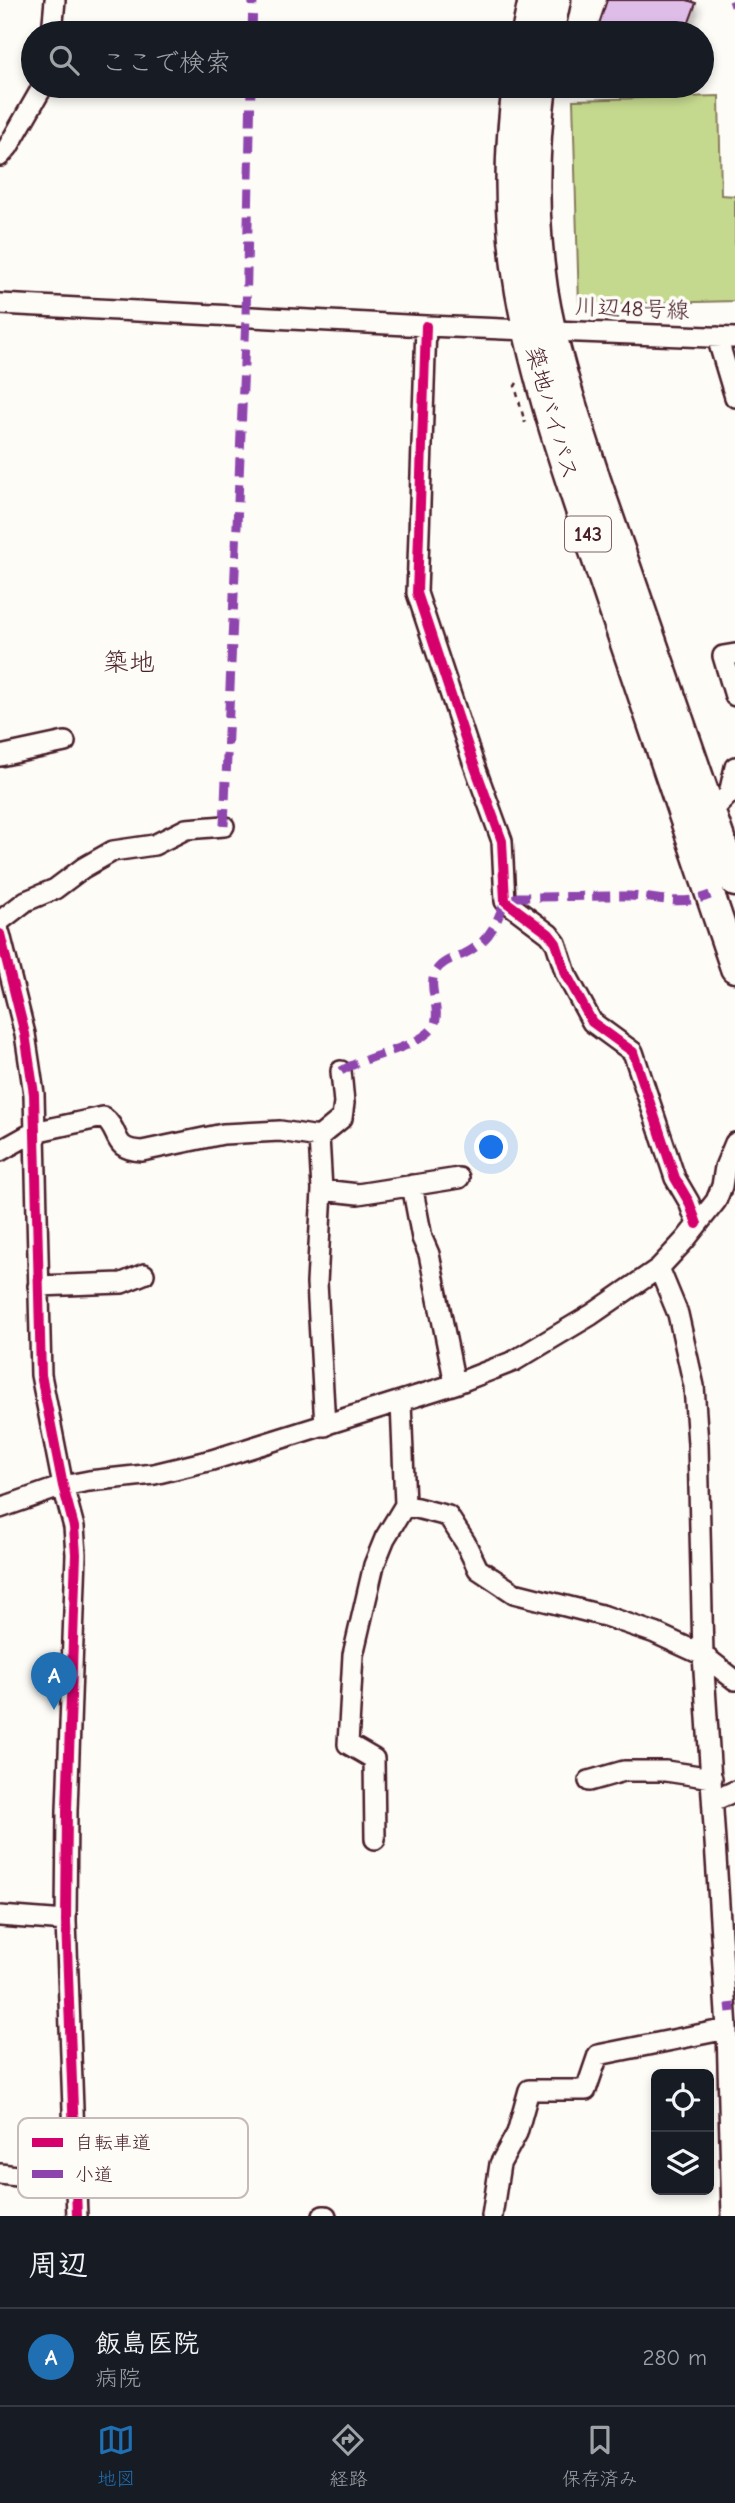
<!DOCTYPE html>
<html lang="ja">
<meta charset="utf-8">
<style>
:root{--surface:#171b24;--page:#20242c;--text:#f1f3f6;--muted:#9ea1a6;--line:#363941;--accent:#1f6fb2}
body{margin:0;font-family:"Comic Neue","Klee One",sans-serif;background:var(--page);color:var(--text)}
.controls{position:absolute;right:21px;bottom:21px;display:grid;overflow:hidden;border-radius:10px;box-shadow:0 4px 10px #0003}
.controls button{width:63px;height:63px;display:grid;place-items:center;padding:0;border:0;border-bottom:2px solid var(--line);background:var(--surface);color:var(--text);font:35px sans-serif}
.you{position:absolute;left:492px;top:1148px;width:24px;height:24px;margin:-18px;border:5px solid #fff;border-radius:50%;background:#1a73e8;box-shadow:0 0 0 10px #1a73e833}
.badge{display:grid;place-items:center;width:46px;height:46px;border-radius:50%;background:var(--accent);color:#fff;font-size:23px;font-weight:700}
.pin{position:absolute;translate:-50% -58px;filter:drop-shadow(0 2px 4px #0008)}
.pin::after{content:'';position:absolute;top:37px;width:24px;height:21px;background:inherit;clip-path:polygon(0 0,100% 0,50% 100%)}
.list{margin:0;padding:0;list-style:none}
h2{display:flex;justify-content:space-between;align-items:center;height:91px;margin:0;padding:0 28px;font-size:30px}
h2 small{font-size:23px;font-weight:400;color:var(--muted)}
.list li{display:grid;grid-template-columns:46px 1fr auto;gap:21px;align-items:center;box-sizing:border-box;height:98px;padding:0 28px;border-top:2px solid var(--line)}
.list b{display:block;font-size:26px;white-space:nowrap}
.list p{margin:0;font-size:23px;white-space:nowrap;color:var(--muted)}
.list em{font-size:23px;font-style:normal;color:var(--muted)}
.icon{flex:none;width:38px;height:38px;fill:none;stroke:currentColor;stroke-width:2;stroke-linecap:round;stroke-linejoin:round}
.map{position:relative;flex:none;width:735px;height:2216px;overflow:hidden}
.search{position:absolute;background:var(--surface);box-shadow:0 4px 10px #0003;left:21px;right:21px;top:21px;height:77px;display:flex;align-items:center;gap:18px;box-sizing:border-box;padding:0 24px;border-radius:38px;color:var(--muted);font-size:26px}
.sheet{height:189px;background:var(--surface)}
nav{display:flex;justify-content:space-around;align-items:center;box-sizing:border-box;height:98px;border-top:2px solid var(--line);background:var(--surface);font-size:19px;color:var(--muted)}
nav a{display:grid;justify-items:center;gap:4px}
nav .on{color:var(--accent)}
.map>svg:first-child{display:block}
.green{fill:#c5d98e;stroke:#887c5c;stroke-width:2}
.building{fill:#dfbde9;stroke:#4a1f2b;stroke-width:2;filter:url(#shadow)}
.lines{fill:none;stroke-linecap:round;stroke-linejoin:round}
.minor-casing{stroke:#4a1f2b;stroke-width:24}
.highway-casing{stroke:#4a1f2b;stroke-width:33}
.path{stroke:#4a1f2b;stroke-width:2.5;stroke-dasharray:5 5;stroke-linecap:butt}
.minor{stroke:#fdfcf7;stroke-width:19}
.highway{stroke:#fdfcf7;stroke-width:28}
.quiet{stroke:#8e44ad;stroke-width:9;stroke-dasharray:18 9;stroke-linecap:butt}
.cycleway-casing{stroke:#fdfcf7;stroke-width:15}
.cycleway{stroke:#d6006c;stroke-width:10}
.labels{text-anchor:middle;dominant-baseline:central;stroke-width:7;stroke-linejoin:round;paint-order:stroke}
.shield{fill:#fdfcf7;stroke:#806168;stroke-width:2}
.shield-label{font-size:21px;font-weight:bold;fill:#4a1f2b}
.street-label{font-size:23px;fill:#4a1f2b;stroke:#fdfcf7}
.quarter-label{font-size:26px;fill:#4a1f2b;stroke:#fdfcf7}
.key{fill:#fdfcf7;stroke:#c7baba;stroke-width:2}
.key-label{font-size:19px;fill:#4a1f2b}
</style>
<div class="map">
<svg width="735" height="2216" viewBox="0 0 735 2216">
<defs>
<filter id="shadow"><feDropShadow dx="3.5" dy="6" stdDeviation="3.5" flood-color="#0004"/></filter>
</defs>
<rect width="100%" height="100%" fill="#fdfcf7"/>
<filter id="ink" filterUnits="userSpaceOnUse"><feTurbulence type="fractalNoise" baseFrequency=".0143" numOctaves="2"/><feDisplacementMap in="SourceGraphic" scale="14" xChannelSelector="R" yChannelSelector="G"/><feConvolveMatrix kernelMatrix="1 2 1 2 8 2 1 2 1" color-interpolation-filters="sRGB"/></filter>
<g filter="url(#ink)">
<path class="green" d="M719,96L721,195L735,196V301L579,305L573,100Z"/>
<path class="building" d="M607,0H687L696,3L685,33H596Z"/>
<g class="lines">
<g class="minor-casing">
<path id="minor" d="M52,33L55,0
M0,156L8,147L43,86
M0,304L426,326L735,338
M426,326L417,593L472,759L502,841L505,901L549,934L556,943L566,974L592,1022L633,1052L675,1178L689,1202L697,1224
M717,337L735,397
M735,654L723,656L735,696
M0,756L65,742
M711,812L729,794L735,767
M0,921L26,901L55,889L83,868L113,851L154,845L186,829L224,826
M0,934L25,1034L34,1094L41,1375L63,1486L74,1527L76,1554L67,1811L66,1921L77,2216
M0,1151L34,1132L103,1117C122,1131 110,1150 142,1151L223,1134L280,1131L319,1137
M412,1185L422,1238L429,1254L455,1384
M322,1190L358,1194L459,1178
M659,1268L678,1314L694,1386L698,1444L703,1655L727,2029L732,2216
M38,1286L122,1283L144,1274
M325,1426L317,1283L322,1190L319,1137L342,1118L344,1103L341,1071
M405,1505L448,1516L465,1542L478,1569L514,1593L605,1616L655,1633L703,1655L735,1680
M0,1508L63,1486L89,1481L154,1474L212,1460L455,1384L514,1361L591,1315L659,1268L685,1240L716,1201L722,1186L725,1167L735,1143
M589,1781L624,1771H666L712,1778
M713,1801L735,1791
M375,1839L374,1759L348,1744L353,1655L374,1565L385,1538L405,1505L401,1402
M0,1916L66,1921
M0,2174L76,2183
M323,2216H326
M492,2216L500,2164L517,2133L529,2090H586L598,2055L727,2029"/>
</g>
<g class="highway-casing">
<path id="highway" d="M526,33L533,0
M549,33L556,0
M517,86C508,154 508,224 520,292C539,399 580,508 614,611C655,730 695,849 735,968
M542,86C533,153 533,222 543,289C553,352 576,418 596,480L735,882"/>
</g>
<path class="path" d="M517,383L515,386L525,423"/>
<use href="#minor" class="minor"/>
<use href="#highway" class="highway"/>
<path class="quiet" d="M733,0L735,6
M252,33L253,0
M224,826L246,317L251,86
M341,1071C365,1056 409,1050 429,1032C449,1014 420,985 440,966C446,960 456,957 464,954C490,941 495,926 505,901L518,897C555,897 592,896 629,896C660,897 679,907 710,895
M726,2008L735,2007"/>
<g class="cycleway-casing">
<path id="cycleway" d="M426,326L417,593L472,759L502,841L505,901L549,934L556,943L566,974L592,1022L633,1052L675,1178L689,1202L697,1224
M0,934L25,1034L34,1094L41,1375L63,1486L74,1527L76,1554L67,1811L66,1921L77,2216"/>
</g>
<use href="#cycleway" class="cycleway"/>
</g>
</g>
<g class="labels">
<rect class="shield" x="565" y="516.5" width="46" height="35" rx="5"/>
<g class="shield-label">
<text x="588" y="534">143</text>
</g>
<g class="street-label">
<text transform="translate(632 308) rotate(2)">川辺48号線</text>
<text transform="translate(552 413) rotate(74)">築地バイパス</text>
</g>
<g class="quarter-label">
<text x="129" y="663">築地</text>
</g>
</g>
<rect x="18" y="2118" width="230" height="80" rx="10" class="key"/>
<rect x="32" y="2138" width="31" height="9" fill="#d6006c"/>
<rect x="32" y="2170" width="31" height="8" fill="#8e44ad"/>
<g class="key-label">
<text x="75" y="2149">自転車道</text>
<text x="75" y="2181">小道</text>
</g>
</svg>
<div class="controls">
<button><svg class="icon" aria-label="locate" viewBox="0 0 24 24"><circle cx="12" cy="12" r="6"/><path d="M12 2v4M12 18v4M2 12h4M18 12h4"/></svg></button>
<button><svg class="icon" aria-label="layers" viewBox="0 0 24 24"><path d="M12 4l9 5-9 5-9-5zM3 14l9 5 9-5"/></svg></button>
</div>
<div class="you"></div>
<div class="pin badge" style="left:54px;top:1710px">A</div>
<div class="search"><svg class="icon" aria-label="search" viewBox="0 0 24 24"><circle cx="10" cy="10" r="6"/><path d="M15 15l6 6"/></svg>ここで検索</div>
</div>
<section class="sheet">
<h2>周辺<small></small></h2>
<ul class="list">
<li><span class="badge">A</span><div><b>飯島医院</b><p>病院</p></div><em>280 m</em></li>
</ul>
</section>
<nav>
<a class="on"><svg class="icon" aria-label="map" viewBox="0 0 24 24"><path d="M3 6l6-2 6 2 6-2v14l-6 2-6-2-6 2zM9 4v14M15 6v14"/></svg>地図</a>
<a><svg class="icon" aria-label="directions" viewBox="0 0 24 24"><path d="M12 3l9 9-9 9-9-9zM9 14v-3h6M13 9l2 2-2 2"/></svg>経路</a>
<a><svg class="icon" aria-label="saved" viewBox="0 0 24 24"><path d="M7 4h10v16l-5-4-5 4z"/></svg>保存済み</a>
</nav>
